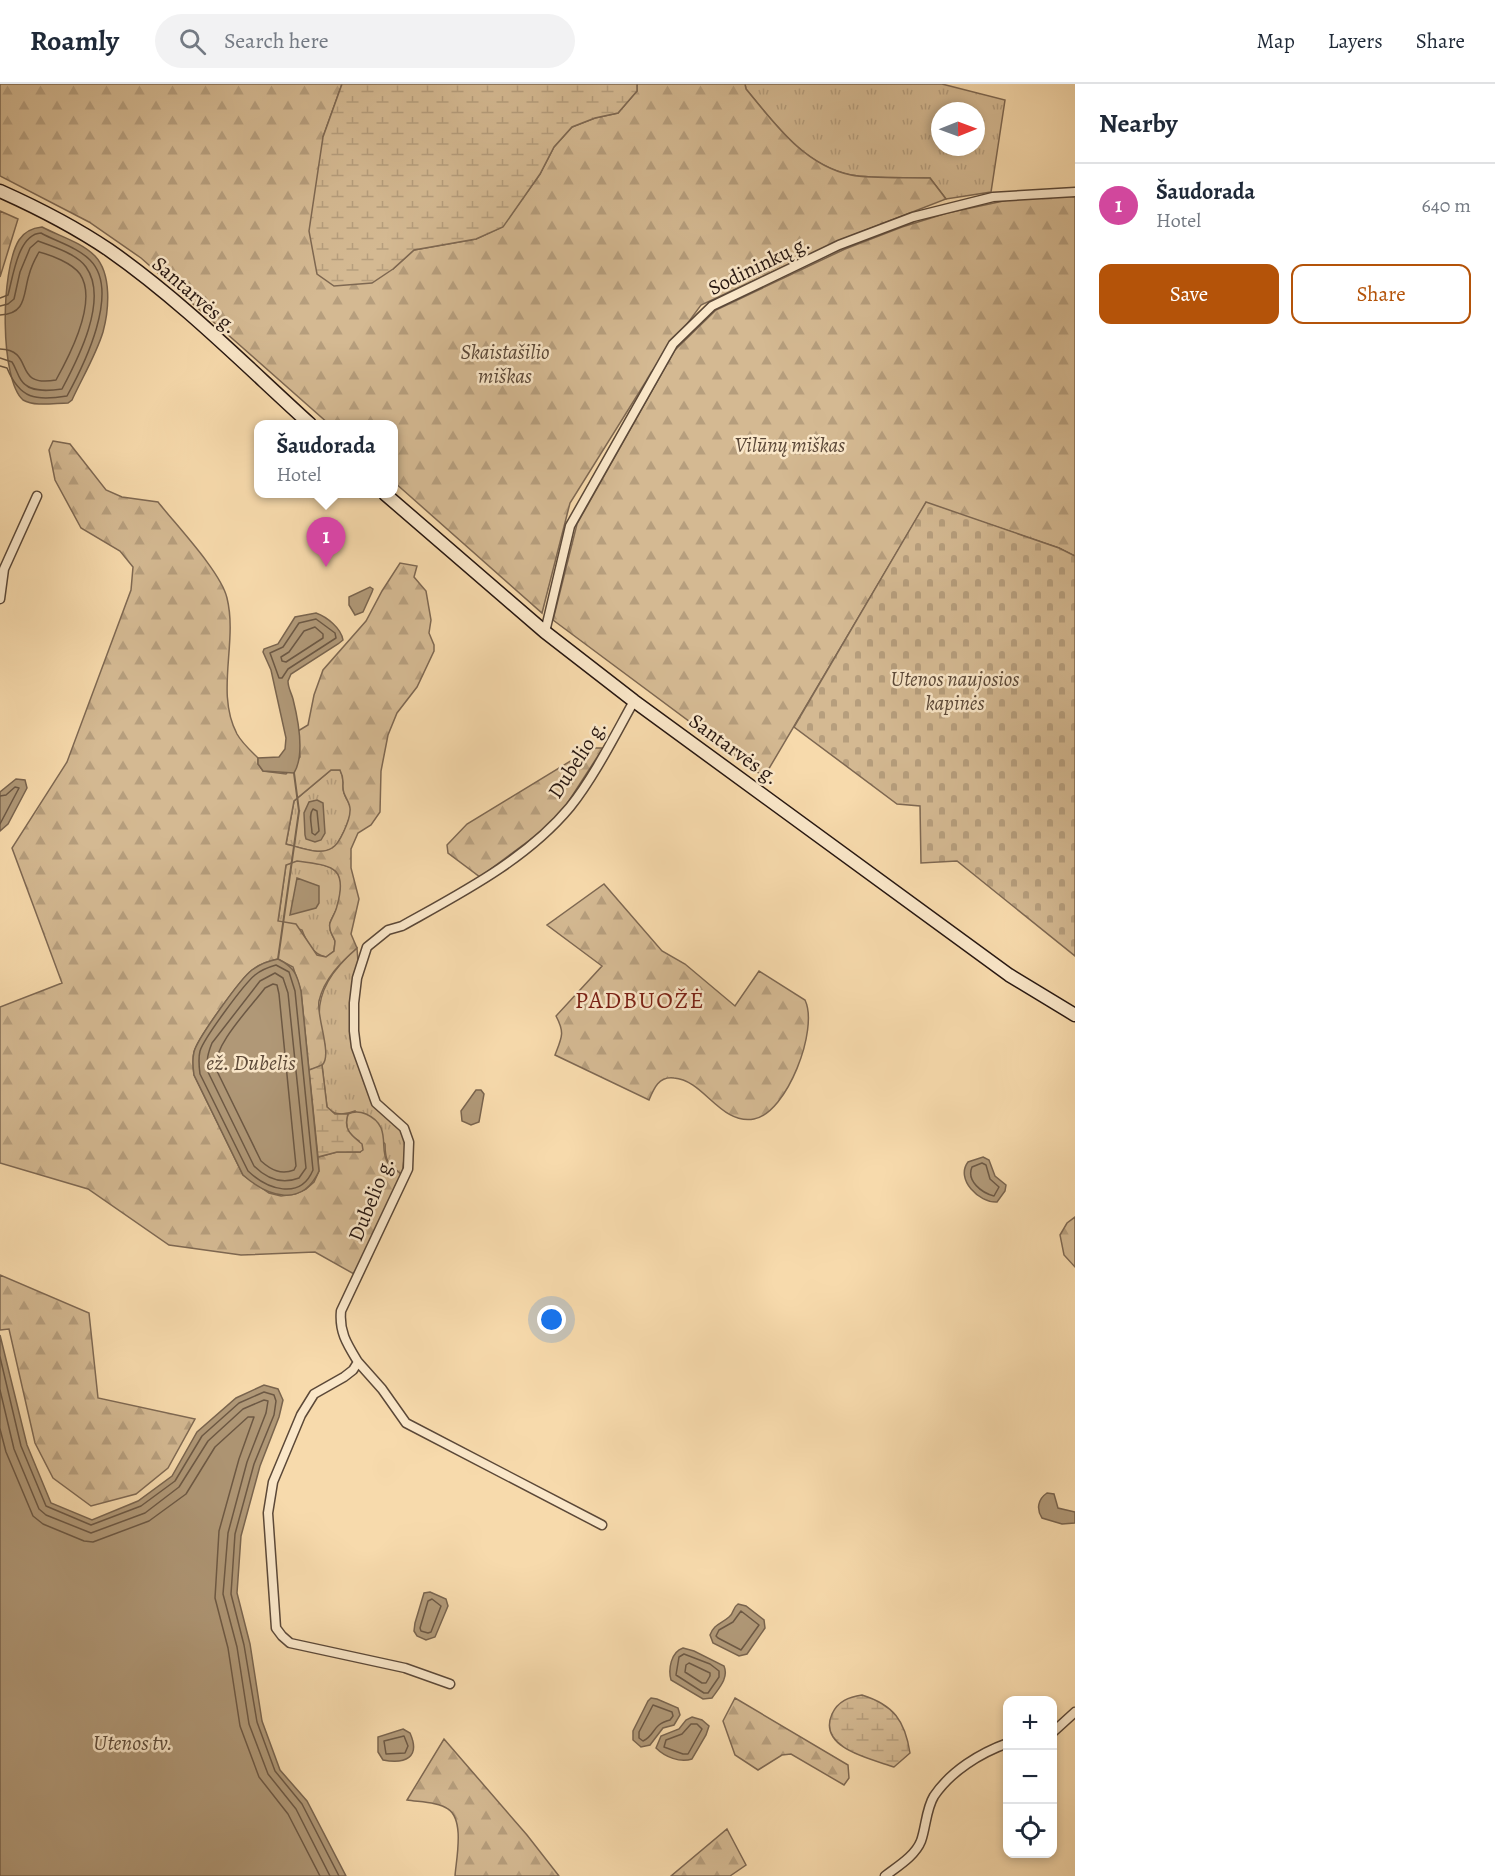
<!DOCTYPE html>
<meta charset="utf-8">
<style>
:root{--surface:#fff;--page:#f2f2f3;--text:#1f2937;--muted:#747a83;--line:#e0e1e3;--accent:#b45309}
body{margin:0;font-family:Alegreya,serif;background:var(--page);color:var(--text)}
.controls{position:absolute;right:18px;bottom:18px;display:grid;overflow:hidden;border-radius:12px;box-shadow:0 3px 9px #0003}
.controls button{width:54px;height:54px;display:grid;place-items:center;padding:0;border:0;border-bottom:2px solid var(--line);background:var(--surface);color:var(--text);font:30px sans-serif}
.compass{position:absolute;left:931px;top:18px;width:54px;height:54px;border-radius:50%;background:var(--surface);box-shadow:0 3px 9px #0003;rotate:89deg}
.you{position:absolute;left:552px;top:1236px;width:21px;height:21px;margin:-15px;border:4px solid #fff;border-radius:50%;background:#1a73e8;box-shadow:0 0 0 9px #1a73e833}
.badge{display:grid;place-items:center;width:39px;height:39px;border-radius:50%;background:var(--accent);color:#fff;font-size:20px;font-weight:700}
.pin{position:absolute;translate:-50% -50px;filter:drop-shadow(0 2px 3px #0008)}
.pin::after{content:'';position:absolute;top:32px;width:21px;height:18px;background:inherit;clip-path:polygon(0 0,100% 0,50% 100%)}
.popup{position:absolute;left:254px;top:336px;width:144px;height:78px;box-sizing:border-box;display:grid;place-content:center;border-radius:12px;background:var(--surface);filter:drop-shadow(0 2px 4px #0005);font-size:20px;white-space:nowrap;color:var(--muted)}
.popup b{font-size:22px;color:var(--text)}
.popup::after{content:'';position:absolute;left:50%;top:100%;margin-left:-12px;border:12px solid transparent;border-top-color:var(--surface)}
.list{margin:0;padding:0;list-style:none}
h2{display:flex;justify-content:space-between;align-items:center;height:78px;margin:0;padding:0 24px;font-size:26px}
h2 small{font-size:20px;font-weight:400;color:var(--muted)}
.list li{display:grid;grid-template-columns:39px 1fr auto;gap:18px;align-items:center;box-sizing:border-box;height:84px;padding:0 24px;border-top:2px solid var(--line)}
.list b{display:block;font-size:22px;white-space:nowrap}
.list p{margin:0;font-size:20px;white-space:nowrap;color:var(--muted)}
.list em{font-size:20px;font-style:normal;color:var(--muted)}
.actions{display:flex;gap:12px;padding:18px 24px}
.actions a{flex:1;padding:14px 0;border:2px solid var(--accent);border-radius:12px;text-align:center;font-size:21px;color:var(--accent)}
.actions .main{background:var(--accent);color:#fff}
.icon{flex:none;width:33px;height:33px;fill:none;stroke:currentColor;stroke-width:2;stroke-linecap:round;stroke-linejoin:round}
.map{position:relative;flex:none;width:1075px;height:1792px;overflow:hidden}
header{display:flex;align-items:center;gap:36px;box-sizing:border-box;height:84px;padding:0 30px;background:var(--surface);border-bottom:2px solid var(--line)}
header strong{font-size:28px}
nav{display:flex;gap:33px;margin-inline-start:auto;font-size:21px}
.search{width:420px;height:54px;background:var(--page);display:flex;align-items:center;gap:15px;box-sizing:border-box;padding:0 21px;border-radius:33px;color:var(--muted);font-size:22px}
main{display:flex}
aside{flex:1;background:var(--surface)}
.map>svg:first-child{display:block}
.grass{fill:url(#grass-tufts);stroke:#7e6852;stroke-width:1.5;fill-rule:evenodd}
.forest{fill:url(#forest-firs);stroke:#7e6852;stroke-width:1.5;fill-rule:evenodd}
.wetland{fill:url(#wetland-marsh);stroke:#7e6852;stroke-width:1.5}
.cemetery{fill:url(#cemetery-stones);stroke:#7e6852;stroke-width:1.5}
.water{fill:#b09877;stroke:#79644e;stroke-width:1.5}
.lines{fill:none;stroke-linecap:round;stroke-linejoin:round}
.shore{stroke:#6c5844;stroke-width:1.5}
.stream{stroke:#79644e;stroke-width:2}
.minor-casing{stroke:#5b4838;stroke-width:11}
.secondary-casing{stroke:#271711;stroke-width:15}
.minor{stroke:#fae7c9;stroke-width:8}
.secondary{stroke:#fae7c9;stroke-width:12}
.labels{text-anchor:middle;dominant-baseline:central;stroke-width:5;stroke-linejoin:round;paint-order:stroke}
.street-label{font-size:21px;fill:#271711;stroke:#fae7c9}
.park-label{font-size:21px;font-style:italic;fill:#5b4838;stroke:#fae7c9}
.water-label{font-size:22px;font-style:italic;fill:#5e4b3a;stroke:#fae7c9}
.quarter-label{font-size:24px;letter-spacing:1.5px;fill:#7a1f14;stroke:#fae7c9}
</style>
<header>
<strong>Roamly</strong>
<div class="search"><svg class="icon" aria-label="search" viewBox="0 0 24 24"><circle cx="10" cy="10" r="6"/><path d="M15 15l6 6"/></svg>Search here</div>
<nav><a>Map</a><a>Layers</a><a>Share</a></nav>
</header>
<main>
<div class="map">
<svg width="1075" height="1792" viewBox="0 0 1075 1792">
<defs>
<pattern id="grass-tufts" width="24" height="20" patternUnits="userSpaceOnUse" patternTransform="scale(1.5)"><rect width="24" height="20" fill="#d4b992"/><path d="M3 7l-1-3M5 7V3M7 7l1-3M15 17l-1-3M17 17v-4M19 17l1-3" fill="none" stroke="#b69e7d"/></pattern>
<pattern id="forest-firs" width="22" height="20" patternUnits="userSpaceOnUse" patternTransform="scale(1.5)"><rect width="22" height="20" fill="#d4b992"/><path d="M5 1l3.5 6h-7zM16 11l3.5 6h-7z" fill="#b69e7d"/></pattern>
<pattern id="wetland-marsh" width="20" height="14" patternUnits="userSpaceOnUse" patternTransform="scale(1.5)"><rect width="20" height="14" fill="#d4b992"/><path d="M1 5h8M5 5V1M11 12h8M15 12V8" fill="none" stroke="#b69e7d"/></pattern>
<pattern id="cemetery-stones" width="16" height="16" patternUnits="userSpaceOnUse" patternTransform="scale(1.5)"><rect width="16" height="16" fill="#d4b992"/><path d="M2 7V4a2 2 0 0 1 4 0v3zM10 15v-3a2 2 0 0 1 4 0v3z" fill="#b69e7d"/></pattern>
</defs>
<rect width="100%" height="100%" fill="#f7daac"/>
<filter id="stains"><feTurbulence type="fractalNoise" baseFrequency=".00333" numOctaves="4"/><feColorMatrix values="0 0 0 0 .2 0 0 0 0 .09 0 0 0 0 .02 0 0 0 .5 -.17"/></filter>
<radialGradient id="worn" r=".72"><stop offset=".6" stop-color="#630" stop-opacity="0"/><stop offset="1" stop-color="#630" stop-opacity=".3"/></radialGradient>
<path class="grass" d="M745,0H942L1005,16L991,108L946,115L930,94C907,93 872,95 851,91C803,81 775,40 746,5ZM940,27H976V63H940Z
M331,686H340C346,697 341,701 344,709C346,715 351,720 351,727C350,735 340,760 332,765C320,772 299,763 286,760L294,717Z
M297,776C329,782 349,780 338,821C336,828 332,833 330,839C328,847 333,851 335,857C335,861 334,864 334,867L326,873C312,870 307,859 302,846L278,838L286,781Z
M357,864L358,878L352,940L368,1007L399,1043L406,1059L402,1091C388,1080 385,1078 385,1060L355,1027C345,1031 334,1032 327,1023L322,981C330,968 322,954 320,940C315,908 334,884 357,864Z"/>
<path class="forest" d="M0,0H342L323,53L393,185L414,166L476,155L502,143L540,90L554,63L572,43L595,34L618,29L637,7V0H745L746,5C775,40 804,81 851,91C872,95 907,93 930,94L946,115L843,155L701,221L653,286L570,419L542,529L394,398V340H329L141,174L89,138L0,92Z
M1067,112L1075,113V472L1059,464L926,419L764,693L553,536L577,440L675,266L716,226L845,165L902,143L947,129L1008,116Z
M0,127L18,135L0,193Z
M53,357L70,360L106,406L122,413L158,418C176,441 221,488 227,514C238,559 215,608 237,650C242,659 251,667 258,674V680L263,687L286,690L300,673L298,647L308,641L314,611L323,586L366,537L382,507L400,479L417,482L414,493L426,507L431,536L429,549L434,561V567L417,603L397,629L388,651L381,687L380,728L371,741L358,749L351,765V784L359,815L351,850L357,864C341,878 324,895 319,917C316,932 333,972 322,981C319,983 313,985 309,986L301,907L293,883L278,875C268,877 260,880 252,886C241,894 197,955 194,968C192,976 193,984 194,991L243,1091L269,1109L281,1112L295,1110L306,1105L314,1098L319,1087L318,1073L337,1068H360L359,1057C348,1051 344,1042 348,1030C354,1027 359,1027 366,1030C393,1042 378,1066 388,1079C391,1083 398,1087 402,1091L354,1190L315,1168L241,1171L169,1161L88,1105L0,1079V923L62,899L12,764L67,678L131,506L133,483L120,467L81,444L55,396L49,366ZM331,686H340C346,698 341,700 344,709C346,715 351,720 350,727C350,735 340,760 332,764C320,772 299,763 286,760L294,717ZM297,777C329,782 349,780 337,822C336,828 332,833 330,839C328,847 333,851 335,857C335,861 334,864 334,867L326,873L317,871L296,840L278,837L286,781Z
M594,664H603L565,723L546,744L480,793L448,769L447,761L467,740L587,667Z
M604,800L662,867L685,880L735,922L759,887L805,916C819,945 787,1029 754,1035C720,1041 704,996 674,994C659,992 654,1004 649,1016L555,971C562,953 565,949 556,932L602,882L547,841Z
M1075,1133V1183L1064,1171L1060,1151L1067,1139Z
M0,1191L89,1229L98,1314L195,1335L168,1384L136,1410L91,1422L53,1394L35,1359L9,1245L0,1246Z
M735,1614L848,1681L849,1694L844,1701L791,1670L782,1671L758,1686L735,1671L723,1637Z
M444,1655L527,1751L559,1792H455C456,1776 465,1736 448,1725C439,1718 419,1718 407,1716Z
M727,1745L746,1781L730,1792H671Z"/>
<path class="wetland" d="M342,0H637V7L618,29L595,34L572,43L554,63L540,90L503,143L476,155L414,166L393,185L372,199L334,202L317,190L309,147L323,53Z
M322,981L327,1023L335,1030H348C343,1046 351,1051 362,1060L363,1066L360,1068H337L318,1073L309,986Z
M862,1611C894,1621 905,1637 910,1669L894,1683C871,1675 817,1664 832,1630C838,1617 849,1613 862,1611Z"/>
<path class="cemetery" d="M926,418L1059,464L1075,472V872L957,777L921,779L920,722L897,720L794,643Z"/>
<path class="water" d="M42,143C59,152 81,158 95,172C112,190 109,226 103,248C96,271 82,294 72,316L68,319C55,319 35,323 23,316C0,296 0,187 19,156C24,148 32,144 42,143Z
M370,503L373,505L372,508L363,528L355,531L349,521V513Z
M316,529C327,533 341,544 343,556L338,560L291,590L288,597C288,604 291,608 293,615C298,635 305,671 294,689L263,687L258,680V674L279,673L285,665L286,654L271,586L263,568L264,565L278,560L295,533Z
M16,695L25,696L27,704L8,740L0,747V708Z
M317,716L323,719L325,749L321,756L315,758L306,755L305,751L304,729L309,718Z
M297,794L319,802V819L316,824L290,831Z
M278,875C294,883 297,890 301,907L319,1087C302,1124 268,1113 243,1091L194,991C193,984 192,976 194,968C197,955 241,894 252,886C260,880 268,877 278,875Z
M476,1006H481L484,1010L479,1038L471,1041L462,1037L461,1027Z
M983,1073L989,1076L995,1092L1006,1101L1005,1107L997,1118C979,1119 955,1095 968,1078Z
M0,1251L27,1361L51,1419L92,1436L138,1417L172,1392L197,1348L236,1314L264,1301L278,1305L283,1316L279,1333L260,1382L241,1452L237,1509L250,1560L262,1637L280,1686L307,1717L346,1792H0Z
M1047,1409L1054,1410L1058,1424L1075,1428V1439L1062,1440L1042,1434C1036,1425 1038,1415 1047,1409Z
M430,1508L446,1515L448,1522L435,1553L426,1556L417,1552L414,1547L415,1539L424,1509Z
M738,1520L746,1522L764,1536L765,1544L747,1570L739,1572L713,1559L710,1551C714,1540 721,1540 729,1533C735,1528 732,1524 738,1520Z
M683,1564L694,1567L724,1582C729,1594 719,1604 712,1614L703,1615L671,1596C668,1585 671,1568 683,1564Z
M651,1614L657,1615L678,1624L680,1631L674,1641L663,1644L650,1661L641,1663L633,1656V1647L648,1617Z
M692,1633L702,1636L709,1642L706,1651L692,1675C680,1679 665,1673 656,1664L661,1652L679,1645L686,1636Z
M403,1645L410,1649C421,1674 405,1680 383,1676L378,1668V1653Z"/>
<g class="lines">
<path class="shore" d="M0,214L8,211C13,193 18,150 41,149C57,158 77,163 90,176C121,207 84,281 67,312C35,317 20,315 7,284L0,282
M0,222L8,220L14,215L20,188L30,164L38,157C52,162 77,170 86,183C109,215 78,275 62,305C49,307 29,309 21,296C17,290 16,284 12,278L0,274
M0,231C27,230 23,210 29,191C31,183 35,175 39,168C51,171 72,179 80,190C98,217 70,271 56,296C11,304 36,266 0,265
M316,535L335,549L336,554L288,585L282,594H279L270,569L283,563L299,539Z
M315,543L323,550V554L286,578L282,577L281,573L289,568L304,547Z
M0,712L6,711L15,703L19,704L0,740
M313,725L317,727L319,747L315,751L312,749C312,741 308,731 313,725Z
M276,881L289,888L295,907L313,1086C300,1117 267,1105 248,1087L200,990C199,982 198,975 200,967C204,954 244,900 255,891C261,886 269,883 276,881Z
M275,889L283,894L288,909L306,1084L299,1094C281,1101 267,1095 254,1082L208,988C206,976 208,969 212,959L260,897Z
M273,900L277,901L279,910L296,1082L294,1086C281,1091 271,1086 261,1077L216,985C212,962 251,923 265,904Z
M982,1079L986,1081L990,1095L999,1103L994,1112C982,1109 966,1097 972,1083Z
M0,1273L21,1362L46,1422L91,1441L141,1422L175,1397L202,1352L239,1319L264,1308L274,1311L276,1317L274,1331L254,1380L235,1450L231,1510L244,1561L257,1638L275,1687L302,1720L339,1792
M0,1306L14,1365L39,1425L46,1431L91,1449L145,1429L179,1403L208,1357L243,1325L264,1316L268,1317L266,1329L247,1378L228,1449L223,1510L237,1563L249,1640L268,1690L296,1725L330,1792
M0,1345L6,1368L33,1432L43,1440L84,1457L93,1458L149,1437L186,1410L215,1363L248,1333H254L239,1375L219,1447L215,1514L228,1564L240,1642L259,1693L288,1730L320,1792
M432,1515L441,1522L431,1548L428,1549L421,1547L420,1544L428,1517Z
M741,1527L759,1541L741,1566L718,1554L716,1552L719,1546L733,1538Z
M684,1570L710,1580L719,1587V1593L708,1609H704L676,1591L679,1573Z
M689,1579L710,1589V1592L706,1599H702L685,1588L686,1581Z
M653,1621L672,1628L673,1632L670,1636C651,1641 656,1651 643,1657L639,1654V1648Z
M691,1640H697L702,1645L688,1670H683L664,1663L666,1656L682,1650Z
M404,1652L408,1662L405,1669L386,1670L384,1657Z"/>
<path class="stream" d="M278,875L299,727L294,689"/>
<g class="minor-casing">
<path id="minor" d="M0,515L4,485L37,412
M545,548L570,442L673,260L712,222L839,161L913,133L993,113L1075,108
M358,1278L382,1305L406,1339L602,1441
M450,1600L405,1584L290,1559L282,1552L276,1544L268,1429L273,1398L301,1331L314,1310L344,1293L353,1286L358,1278C347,1260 339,1248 341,1227L408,1085L409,1058L404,1044L376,1019L356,963L354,947V919L357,894L367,863L388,846L402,842C461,809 526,776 570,723C594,693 615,651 634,617
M1052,1649L1075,1628
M885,1792C898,1782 915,1772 921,1757C926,1743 926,1725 934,1712C951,1687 980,1669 1008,1659"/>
</g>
<g class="secondary-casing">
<path id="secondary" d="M0,107C38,124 75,143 109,166C182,217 245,281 310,340
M385,410L545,548L634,617L1009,891L1075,931"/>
</g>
<use href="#minor" class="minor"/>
<use href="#secondary" class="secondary"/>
</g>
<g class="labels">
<g class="street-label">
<text transform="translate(759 181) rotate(-26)">Sodininkų g.</text>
<text transform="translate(195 211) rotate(41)">Santarvės g.</text>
<text transform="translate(734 665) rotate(36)">Santarvės g.</text>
<text transform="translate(577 675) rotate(-57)">Dubelio g.</text>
<text transform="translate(371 1115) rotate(-68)">Dubelio g.</text>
</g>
<g class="park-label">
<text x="505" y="268">Skaistašilio<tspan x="505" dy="24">miškas</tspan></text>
<text x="790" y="361">Vilūnų miškas</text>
<text x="955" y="595">Utenos naujosios<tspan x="955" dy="24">kapinės</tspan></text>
</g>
<g class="water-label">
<text x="251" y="979">ež. Dubelis</text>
<text x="133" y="1659">Utenos tv.</text>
</g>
<g class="quarter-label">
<text x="640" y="916">PADBUOŽĖ</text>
</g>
</g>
<rect width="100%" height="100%" filter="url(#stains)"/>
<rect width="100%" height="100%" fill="url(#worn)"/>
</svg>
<div class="controls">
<button>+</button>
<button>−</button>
<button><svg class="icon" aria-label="locate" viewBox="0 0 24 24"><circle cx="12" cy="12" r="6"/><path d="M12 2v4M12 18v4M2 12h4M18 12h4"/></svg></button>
</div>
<svg class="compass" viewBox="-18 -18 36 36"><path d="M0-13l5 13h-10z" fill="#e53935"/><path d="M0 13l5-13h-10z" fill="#747a83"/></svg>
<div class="you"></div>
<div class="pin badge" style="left:326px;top:483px;background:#d1479c">1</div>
<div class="popup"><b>Šaudorada</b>Hotel</div>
</div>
<aside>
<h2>Nearby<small></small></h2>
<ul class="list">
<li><span class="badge" style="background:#d1479c">1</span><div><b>Šaudorada</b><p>Hotel</p></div><em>640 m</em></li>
</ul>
<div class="actions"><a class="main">Save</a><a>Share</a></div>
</aside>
</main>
